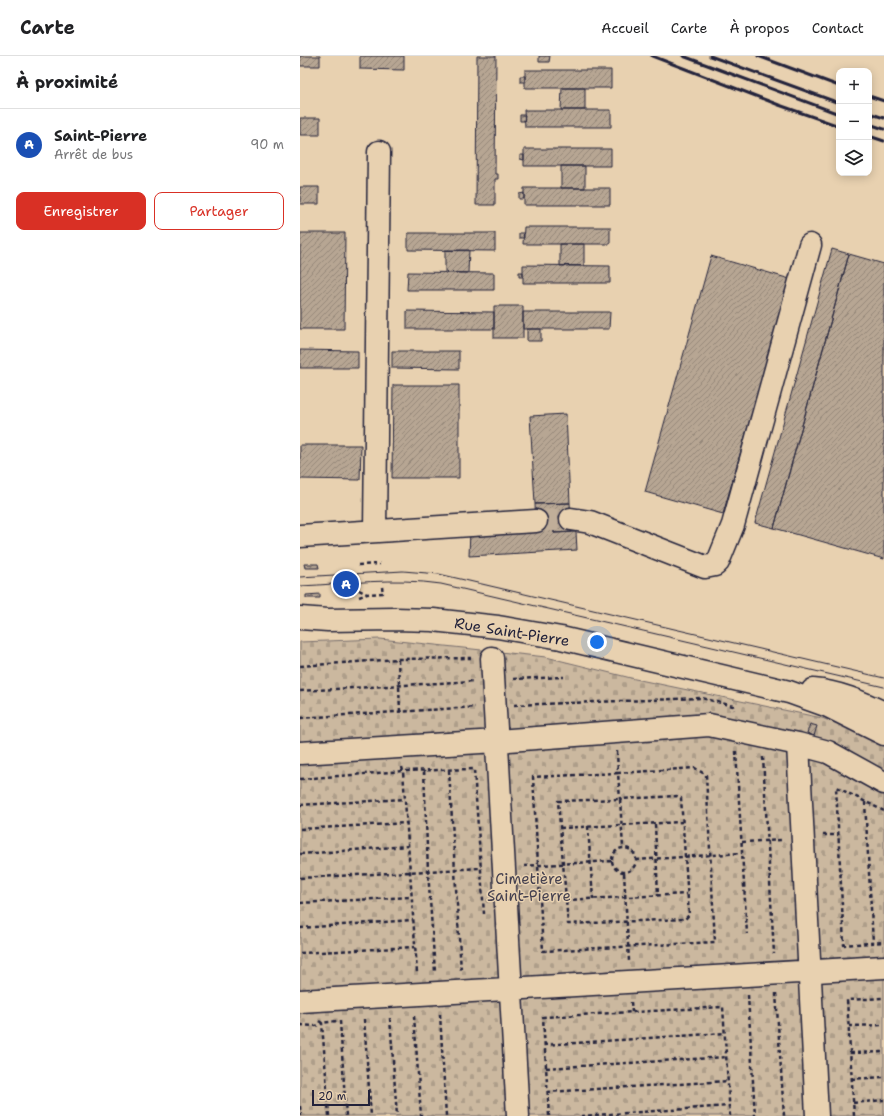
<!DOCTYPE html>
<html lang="fr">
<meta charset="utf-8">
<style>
:root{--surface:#fff;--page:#f2f2f2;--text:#202124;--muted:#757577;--line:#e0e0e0;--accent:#d93025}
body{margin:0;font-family:"Shantell Sans",sans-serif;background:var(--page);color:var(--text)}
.controls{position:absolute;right:12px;top:12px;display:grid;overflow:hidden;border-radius:8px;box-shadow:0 2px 10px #0003}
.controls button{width:36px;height:36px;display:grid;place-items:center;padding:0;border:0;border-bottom:1px solid var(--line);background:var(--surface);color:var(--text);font:20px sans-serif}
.scale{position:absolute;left:12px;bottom:10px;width:58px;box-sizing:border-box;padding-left:4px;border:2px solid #22223b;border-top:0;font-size:11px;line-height:14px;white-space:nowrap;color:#22223b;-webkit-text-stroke:3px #e8d1b0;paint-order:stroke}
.you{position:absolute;left:297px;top:586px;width:14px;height:14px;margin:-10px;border:3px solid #fff;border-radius:50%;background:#1a73e8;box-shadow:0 0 0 6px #1a73e833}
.badge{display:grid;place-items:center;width:26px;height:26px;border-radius:50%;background:var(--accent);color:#fff;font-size:13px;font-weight:700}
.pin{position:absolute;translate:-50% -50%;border:2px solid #fff;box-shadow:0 1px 4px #0006}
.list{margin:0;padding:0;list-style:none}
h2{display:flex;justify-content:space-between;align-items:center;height:52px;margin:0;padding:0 16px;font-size:17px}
h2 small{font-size:13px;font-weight:400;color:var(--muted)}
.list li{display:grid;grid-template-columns:26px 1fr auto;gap:12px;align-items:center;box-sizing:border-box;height:72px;padding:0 16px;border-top:1px solid var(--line)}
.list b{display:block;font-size:15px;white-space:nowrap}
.list p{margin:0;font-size:13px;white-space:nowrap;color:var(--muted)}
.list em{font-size:13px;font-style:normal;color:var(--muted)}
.actions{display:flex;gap:8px;padding:12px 16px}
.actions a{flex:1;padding:9px 0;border:1px solid var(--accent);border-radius:8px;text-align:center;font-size:14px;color:var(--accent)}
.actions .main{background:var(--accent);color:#fff}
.icon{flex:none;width:22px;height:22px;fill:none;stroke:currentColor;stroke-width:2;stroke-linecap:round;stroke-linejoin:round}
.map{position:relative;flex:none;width:584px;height:1060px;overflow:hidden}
header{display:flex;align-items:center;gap:24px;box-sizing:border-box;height:56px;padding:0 20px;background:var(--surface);border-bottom:1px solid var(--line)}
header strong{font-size:19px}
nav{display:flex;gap:22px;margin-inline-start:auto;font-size:14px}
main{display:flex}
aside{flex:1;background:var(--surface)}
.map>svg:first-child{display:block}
.cemetery{fill:url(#cemetery-stones);stroke:#766d6d}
.building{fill:url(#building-hatch);stroke:#22223b}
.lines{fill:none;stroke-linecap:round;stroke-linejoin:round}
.minor-tunnel{stroke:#c0ae99;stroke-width:22;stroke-dasharray:22 11;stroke-linecap:butt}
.minor-casing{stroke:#22223b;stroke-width:25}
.major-casing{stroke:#22223b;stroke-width:25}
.path{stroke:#22223b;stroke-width:2.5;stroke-dasharray:4 3;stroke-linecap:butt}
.minor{stroke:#e8d1b0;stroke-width:22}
.major{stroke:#e8d1b0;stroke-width:22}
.tram{stroke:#22223b;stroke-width:1}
.rail{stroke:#22223b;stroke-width:3}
.labels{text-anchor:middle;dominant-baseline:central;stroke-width:3;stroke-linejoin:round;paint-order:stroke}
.street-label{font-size:15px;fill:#22223b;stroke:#e8d1b0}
.park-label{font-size:15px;fill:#44404f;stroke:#e8d1b0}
</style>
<header>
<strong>Carte</strong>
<nav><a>Accueil</a><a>Carte</a><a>À propos</a><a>Contact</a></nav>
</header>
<main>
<aside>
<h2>À proximité<small></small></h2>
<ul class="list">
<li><span class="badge" style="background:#1a4fb4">A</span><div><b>Saint-Pierre</b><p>Arrêt de bus</p></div><em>90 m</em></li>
</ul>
<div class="actions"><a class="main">Enregistrer</a><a>Partager</a></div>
</aside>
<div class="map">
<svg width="584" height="1060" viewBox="0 0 584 1060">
<defs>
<pattern id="cemetery-stones" width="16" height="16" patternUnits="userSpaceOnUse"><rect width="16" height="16" fill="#cbb89f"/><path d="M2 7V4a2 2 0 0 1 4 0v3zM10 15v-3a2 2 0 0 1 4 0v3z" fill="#ae9e8a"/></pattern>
<pattern id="building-hatch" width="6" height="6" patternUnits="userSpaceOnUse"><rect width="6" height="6" fill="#b7a693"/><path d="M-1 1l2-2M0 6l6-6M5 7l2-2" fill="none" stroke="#948779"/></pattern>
</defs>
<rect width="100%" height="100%" fill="#e8d1b0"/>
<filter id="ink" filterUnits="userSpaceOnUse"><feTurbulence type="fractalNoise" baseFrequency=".025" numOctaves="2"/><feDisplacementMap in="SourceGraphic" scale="8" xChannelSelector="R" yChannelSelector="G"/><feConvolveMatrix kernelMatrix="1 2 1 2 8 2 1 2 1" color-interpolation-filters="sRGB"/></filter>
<g filter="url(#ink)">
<path class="cemetery" d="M80,583L246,601L335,623L522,662L556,675L584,690V1060H0V586Z"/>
<path class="building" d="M0,0H20V10H0Z
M60,0H104V14L60,13Z
M177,0H196L195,118H198V123H195V149H176Z
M239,0H250L249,6H239Z
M225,14H311V32H225Z
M220,20H225V26H220Z
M262,32H285V54H261Z
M224,54H311V71H225Z
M220,59H225L224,65H220Z
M0,62H20V79H0Z
M224,93H311V110H224Z
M220,99H224V104L220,103Z
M261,110H285V132H261Z
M0,131H19V148H0Z
M224,132H310V149H224Z
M224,137V143H219V138Z
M224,171H310V188H223Z
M0,177H45L44,273H0Z
M108,177H195V195L108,194Z
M219,177H224V182H219Z
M260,188H284V210H260Z
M532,193L549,198L474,472L455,467Z
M145,194H169L168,217H145Z
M549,198L584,208V503L474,472Z
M411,200L490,223L423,458L345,436Z
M223,209L310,210V227H223Z
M108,216L194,217V234H107Z
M219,216H223V221H219Z
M194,250H223V282H194Z
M107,255L194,256V273H107Z
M223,256H310L309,273H223Z
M227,273H241V285H227Z
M0,294L58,295V312H0Z
M92,295H159V313L92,312Z
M93,329H159V422H92Z
M266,358L270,447L235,448L230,360Z
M0,389H61L60,424L0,423Z
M270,447L272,476L254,477V470L236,471L235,448Z
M254,470V477L276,476L277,494L169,500L170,475Z
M4,508H18L19,512H5Z
M20,538V542H6V539Z
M510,668L517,670L514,680L507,677Z"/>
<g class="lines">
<path class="minor-tunnel" d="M236,465L271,463"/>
<g class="minor-casing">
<path id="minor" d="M271,463L290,466L405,511L415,509L418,506L433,469L510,189
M75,475L79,96
M0,480L236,465
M192,602L218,1060
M498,688L517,1060
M0,697L197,685L409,669L498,688L528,696L584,727
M0,945L584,911"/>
</g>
<g class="major-casing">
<path id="major" d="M0,562L28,564L95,563L133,564L198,571L261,582L489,636L528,650L584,678
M513,634C538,636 561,646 584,657"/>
</g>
<path class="path" d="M58,509L80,508
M59,534L67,538L83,537L82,531
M59,541L67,538
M98,603L100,656
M0,610L98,603L171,602
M213,623L264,621
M0,635L174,625
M214,649L402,642L433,650L434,654
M0,662L175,651
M317,695L318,717L395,712L406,719L415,886L243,895L233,721L318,717L320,743L377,740L381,742L389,859L385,863L268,868L258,745L320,743L323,792
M436,695L447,878
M463,701L474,898
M102,711L103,715L174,713L184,858
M149,714L161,915
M124,715L128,815L135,916
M0,723L103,715L117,917
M565,746L573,887
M0,749L105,743
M584,755L536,731L544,889L584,886
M355,768L358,840
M288,770L293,843
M260,772L382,766
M0,773L107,767
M523,779H538
M442,786L483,784
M312 804a12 12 0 1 1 24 0a12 12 0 1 1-24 0Z
M0,798L108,790
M336,804L442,797
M224,810L311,805
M324,817L329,905
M0,822L181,812
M266,844L387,838
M0,847L111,841
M0,872L113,864
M0,897L115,891
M476,937L484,1060
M448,939L455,1060
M331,946L332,956
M140,958L146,1060
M114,960L121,1060
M90,962L97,1060
M64,963L71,1060
M19,965L22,967L37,965
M40,965L46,1060
M0,969L16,970L22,967L29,1060
M549,970L584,969
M244,989L425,977
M550,997L584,996
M246,1012L427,1001
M551,1023L584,1021
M247,1036L428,1025
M553,1047L584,1044
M0,1050L1,1060
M249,1060L243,961L423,951L430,1060
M281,1060L430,1050
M554,1060L547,944L584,942"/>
<use href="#minor" class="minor"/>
<use href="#major" class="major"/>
<path class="tram" d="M0,521L103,515L139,518L584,622
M0,530C47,528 94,521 141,528L584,631"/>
<path class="rail" d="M352,0L479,49L539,70
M383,0L539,58
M410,0L539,47
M458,0L539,30
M569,40L584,45
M569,57L584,62
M569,68L584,73
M569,80L584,85"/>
</g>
</g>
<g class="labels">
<g class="street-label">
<text transform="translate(212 576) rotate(9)">Rue Saint-Pierre</text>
</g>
<g class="park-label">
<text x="229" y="823">Cimetière<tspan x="229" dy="17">Saint-Pierre</tspan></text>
</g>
</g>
</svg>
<div class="controls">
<button>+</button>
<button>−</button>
<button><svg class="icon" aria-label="layers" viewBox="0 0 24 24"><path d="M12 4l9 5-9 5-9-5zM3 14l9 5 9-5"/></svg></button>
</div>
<div class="scale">20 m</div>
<div class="you"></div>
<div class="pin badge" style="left:46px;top:528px;background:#1a4fb4">A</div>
</div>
</main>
